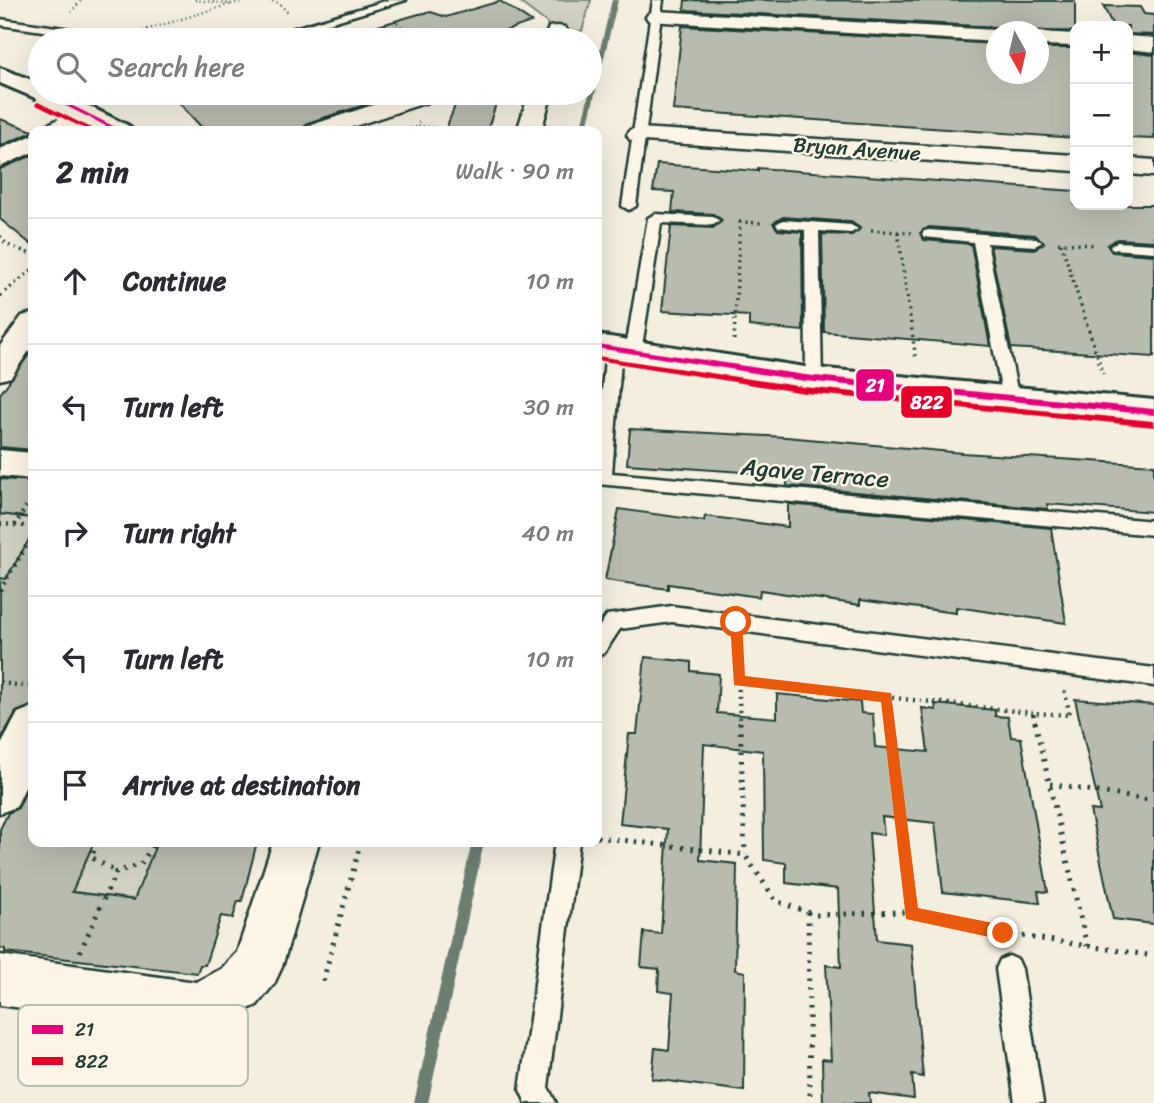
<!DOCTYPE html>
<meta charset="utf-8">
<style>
:root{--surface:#fff;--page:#f7f7f7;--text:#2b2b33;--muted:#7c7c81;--line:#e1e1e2}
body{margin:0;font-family:Sriracha,sans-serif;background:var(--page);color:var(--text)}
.controls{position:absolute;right:21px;top:21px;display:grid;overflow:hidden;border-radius:14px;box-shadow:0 7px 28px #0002}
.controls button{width:63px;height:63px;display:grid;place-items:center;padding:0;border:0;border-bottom:2px solid var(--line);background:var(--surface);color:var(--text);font:35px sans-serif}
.compass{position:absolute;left:986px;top:21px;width:63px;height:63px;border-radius:50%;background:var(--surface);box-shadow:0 7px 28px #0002;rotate:172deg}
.stop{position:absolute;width:21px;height:21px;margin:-16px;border:5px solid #ea580c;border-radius:50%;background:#fff}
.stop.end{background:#ea580c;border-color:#fff;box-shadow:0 2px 7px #0008}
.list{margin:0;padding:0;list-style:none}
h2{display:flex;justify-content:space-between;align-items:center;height:91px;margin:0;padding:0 28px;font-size:30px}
h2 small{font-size:23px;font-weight:400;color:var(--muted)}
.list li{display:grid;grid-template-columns:46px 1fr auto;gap:21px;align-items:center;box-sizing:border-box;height:126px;padding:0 28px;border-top:2px solid var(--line)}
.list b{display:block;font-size:26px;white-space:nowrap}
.list em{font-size:23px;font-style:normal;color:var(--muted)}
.icon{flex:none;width:38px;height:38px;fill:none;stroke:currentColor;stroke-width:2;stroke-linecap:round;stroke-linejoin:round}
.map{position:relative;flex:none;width:1154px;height:1103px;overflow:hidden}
.search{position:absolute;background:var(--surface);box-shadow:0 7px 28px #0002;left:28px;top:28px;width:574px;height:77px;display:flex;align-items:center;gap:18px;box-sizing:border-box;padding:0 24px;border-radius:38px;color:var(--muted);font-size:26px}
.panel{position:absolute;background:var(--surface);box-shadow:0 7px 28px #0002;left:28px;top:126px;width:574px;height:721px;border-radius:14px}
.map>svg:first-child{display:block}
.green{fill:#d0d1c2;stroke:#78877b;stroke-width:2}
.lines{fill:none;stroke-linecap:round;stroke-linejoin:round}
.stream{fill:#6c7d72;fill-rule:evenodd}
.building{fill:#b8bcae;stroke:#1f3d34;stroke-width:2}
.lane-casing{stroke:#1f3d34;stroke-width:5}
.street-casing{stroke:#1f3d34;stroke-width:5}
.secondary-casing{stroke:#1f3d34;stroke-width:6}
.path-far3{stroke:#1f3d34;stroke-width:2.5;stroke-dasharray:1 3.5;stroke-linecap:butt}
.path-far2{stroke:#1f3d34;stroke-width:3.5;stroke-dasharray:2 4.5;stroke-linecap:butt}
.path-far1{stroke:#1f3d34;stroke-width:4.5;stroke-dasharray:2 5;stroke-linecap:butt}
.path{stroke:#1f3d34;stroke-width:5;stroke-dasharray:2.5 7;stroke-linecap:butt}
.lane{fill:#fcf5e5;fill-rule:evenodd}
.street{fill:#fcf5e5;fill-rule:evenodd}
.secondary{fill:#fcf5e5;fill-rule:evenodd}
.bus-1-casing{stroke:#fcf5e5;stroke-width:5}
.bus-2-casing{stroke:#fcf5e5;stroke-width:5}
.bus-1{fill:#e5007d;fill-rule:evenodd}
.bus-2{fill:#e4002b;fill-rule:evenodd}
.route{fill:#ea580c}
.labels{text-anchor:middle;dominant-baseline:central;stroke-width:5;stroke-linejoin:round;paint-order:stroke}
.far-street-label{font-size:21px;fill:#1f3d34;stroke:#fcf5e5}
.street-label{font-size:24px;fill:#1f3d34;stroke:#fcf5e5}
.key{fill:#fcf5e5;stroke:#babeb0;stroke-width:2}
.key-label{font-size:19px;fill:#1f3d34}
.line-badge{stroke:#fcf5e5;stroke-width:2.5}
.badge-label{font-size:19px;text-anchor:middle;font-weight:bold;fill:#fff}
</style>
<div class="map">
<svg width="1154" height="1103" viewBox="0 0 1154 1103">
<rect width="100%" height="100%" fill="#f3eede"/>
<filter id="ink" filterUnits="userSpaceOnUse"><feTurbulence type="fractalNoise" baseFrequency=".0143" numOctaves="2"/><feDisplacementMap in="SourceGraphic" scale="14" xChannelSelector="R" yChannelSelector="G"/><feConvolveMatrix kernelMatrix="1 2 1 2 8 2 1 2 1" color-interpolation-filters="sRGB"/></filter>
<g filter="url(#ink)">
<path class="green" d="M517,0H591L582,31L549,30L547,23Z
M0,514L33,518V544L0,600Z
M80,842H171L148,901L59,890Z"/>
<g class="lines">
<path class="stream" d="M612,0H618L586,131H580Z
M472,842H484L428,1103H414Z"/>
</g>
<path class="building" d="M685,0L1075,1V31L1006,32L996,27L684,10Z
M500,1L531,22L479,40H355L354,33L419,14L431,12L446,17Z
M1103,6L1140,7L1144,14L1154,15V35L1128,34V26H1113Z
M682,26L997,44V74H1039V48H1075V138L673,110Z
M1128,52L1154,55V139L1128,138Z
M176,93H390V97L307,123L302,131H205L179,103L184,101Z
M460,93L499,95L487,131H445Z
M0,119L33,131V132L0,146Z
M33,155V246L0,219V169Z
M657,164L758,171V168L1075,191V205H1154V241L1117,239L1107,245L1112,252L1154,255V357L1011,348L990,246L1035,249L1044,243L1035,235L929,227L920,233L924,240L971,244L990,346L824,332L822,234L852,235L860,228L851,222L783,217L773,223L778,230L802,232L803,331L749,326V316L662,311L671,226L713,228L722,220L713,214L672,212L674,192L653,191Z
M33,349V450L0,447V394Z
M630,429L786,437L963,453L1154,465V512L1047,504L1048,509L787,486V475L627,464Z
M0,479L33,481V518L0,514Z
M788,504L1051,528L1066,623L956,607V613L860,600V605L760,590L759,597L668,584V589L605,580L619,509L704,521L705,516L788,527Z
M33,533V705L16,712L0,741V578L6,579Z
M645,657L691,662V671L719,674L717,713L777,718V694L860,702L861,713L873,714L875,747L928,752L922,708L936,710L935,704L995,710V716L1008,717L1011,737L1021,738L1048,892L1038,891L1040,903L943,892L935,823L882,817L884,835L869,833L877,940L911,944L923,1077L912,1075L914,1099L869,1093L870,1103H823L822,1059L831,1060L826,965L841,967L838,889L786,883V863L764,860L763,751L704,744L700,860L737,864L735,970L745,972L744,1091L652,1079L655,1048L669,1050L673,993L658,991L659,969L641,967L644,932L661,934L668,829L620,824L629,734H637Z
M1075,699L1154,705V924L1113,919L1090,810L1100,811Z
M33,776V842H94L72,892L134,900L157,842H257L242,901H238L233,918L221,916L205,965H200L197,973L5,952V949L0,948V829L8,813L18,808Z"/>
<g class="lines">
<g class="lane-casing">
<path id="lane" d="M389,0H406L272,40H254Z
M653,0H663L636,206L629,210L622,206Z
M0,19L71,29L84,40H71L64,34L0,25Z
M91,93H106L76,109L72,110L66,106Z
M655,214L713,217L720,221L713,225L661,223L641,353L633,358L625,353L648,218Z
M783,220L851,225L858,229L851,233L819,231L822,380L814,386L806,380L805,230L778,227L776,224Z
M929,230L1035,238L1042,242L1035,246L987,243L1019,399L1017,403H1005L1003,399L973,242L924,237L922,234L924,231Z
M1117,242L1154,244V252L1112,249L1110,246Z
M614,344L622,349L612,473L1154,521V535L597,484V441L606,349Z
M672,606L1154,668V686L672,622L620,629L604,653L597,656V630L607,615Z
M555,842H579L548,1087L556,1103H526L520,1090Z
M1009,956L1018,960L1022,969L1043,1103H1015L996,969L1000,960Z"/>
</g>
<g class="street-casing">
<path id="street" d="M656,11L996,30L1004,32H996V42L649,21L646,17L649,13Z
M557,26L565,27L568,32L566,40H544L549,27Z
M1038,32L1075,34V46L1038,45Z
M1128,36L1154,38V52L1128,49Z
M410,93H444L440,98L340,131H305L308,126Z
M529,93H552L541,131H517Z
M87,106L95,108L99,113C86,132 61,132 41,131L44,126Z
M639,128L1075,155V171L630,140L627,135L630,130Z
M33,135V152L0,167V149Z
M1128,158L1154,160V176L1128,174Z
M33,313V345L11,377L0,380V346L22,316Z
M0,450L33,453V479L0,476Z
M33,707V770L16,807L0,813V747L18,713Z
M273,842H319L282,967L274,984L257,1005L198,1032L0,1005V955L196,982L221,969L237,952Z"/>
</g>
<g class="secondary-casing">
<path id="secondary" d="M0,68L40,83V93H62L129,126L133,131H101L33,97L0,83Z
M597,335L805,367L1154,400V424C967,407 781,391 597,357Z"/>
</g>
<path class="path-far3" d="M195,0L231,4L250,0
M268,0L279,3L289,14
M71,12L82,0
M397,23L419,40
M100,37L112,34L119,38L231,4
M327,93L336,102
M419,122L418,126L433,127L432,131
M402,130L418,126"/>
<path class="path-far2" d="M739,222L762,223
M871,230L911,233
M898,232L916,360
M0,236L6,244L33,255
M1058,243L1095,245
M1061,243L1103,374
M0,296L33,269
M734,340L740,222"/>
<path class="path-far1" d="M0,524L15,525L33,496
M15,525L33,527
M0,590L33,535
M737,647L740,723
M739,681L1033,713
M0,683L33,687
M887,697L890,723
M1035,723L1033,713L1070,715L1064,689"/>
<path class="path" d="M740,722L745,855
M890,722L911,914
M1035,722L1087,946
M1050,784L1154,801
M597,837L745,855L776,901L815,915L902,912L1021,936L1154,956
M98,842L91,857L116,872
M808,912L810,1103
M80,952L116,872L141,864L155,842
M323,981L361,842"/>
<use href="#lane" class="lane"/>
<use href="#street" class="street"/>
<use href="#secondary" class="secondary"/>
<g class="bus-1-casing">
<path id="bus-1" d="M40,93H47L123,131H116Z
M597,344L805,375L1154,409V415L805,381L597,348Z"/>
</g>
<g class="bus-2-casing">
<path id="bus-2" d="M38,102L95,130L96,131H89L36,105L35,104Z
M597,356L804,387L1153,421L1154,427L804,393L597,360Z"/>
</g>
<use href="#bus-1" class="bus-1"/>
<use href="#bus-2" class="bus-2"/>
</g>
</g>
<path class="route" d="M736,617L742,622L745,676L891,693L918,908L1003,925L1008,927L1011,933L1008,938L1003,940L906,919L881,702L734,685L730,622Z"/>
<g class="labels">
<g class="far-street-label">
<text transform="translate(857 149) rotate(4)">Bryan Avenue</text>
</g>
<g class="street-label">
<text transform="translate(815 473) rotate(5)">Agave Terrace</text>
</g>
</g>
<rect x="18" y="1005" width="230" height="81" rx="10" class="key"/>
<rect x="32" y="1025" width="31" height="9" fill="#e5007d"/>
<rect x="32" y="1057" width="31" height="8" fill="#e4002b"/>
<g class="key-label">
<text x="75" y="1036">21</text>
<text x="75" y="1068">822</text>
</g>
<g class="line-badge">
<rect x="855" y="368" width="40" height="34" rx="7" fill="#e5007d"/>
<rect x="900" y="385" width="53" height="34" rx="7" fill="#e4002b"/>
</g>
<g class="badge-label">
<text x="875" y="392">21</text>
<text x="927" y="409">822</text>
</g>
</svg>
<div class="controls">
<button>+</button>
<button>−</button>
<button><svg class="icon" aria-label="locate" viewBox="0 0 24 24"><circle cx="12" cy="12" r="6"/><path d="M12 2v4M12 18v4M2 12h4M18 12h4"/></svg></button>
</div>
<svg class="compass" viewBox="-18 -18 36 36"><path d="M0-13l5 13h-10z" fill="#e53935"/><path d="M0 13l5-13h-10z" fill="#7c7c81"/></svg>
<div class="stop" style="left:736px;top:622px"></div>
<div class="stop end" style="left:1003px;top:933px"></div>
<div class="search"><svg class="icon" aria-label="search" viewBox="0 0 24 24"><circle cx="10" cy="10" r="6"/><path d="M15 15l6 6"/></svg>Search here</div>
<section class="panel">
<h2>2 min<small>Walk · 90 m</small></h2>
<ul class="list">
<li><svg class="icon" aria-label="ahead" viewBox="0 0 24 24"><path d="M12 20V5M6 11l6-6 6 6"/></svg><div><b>Continue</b></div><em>10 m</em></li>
<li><svg class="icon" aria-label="left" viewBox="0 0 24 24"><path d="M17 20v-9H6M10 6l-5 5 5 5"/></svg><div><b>Turn left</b></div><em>30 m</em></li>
<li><svg class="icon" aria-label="right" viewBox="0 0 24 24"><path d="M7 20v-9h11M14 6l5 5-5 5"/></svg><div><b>Turn right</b></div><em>40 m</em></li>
<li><svg class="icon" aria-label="left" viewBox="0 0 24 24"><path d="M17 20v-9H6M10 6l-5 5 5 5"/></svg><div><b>Turn left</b></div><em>10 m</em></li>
<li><svg class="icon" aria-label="arrive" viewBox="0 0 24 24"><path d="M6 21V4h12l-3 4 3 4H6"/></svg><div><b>Arrive at destination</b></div></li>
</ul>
</section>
</div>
